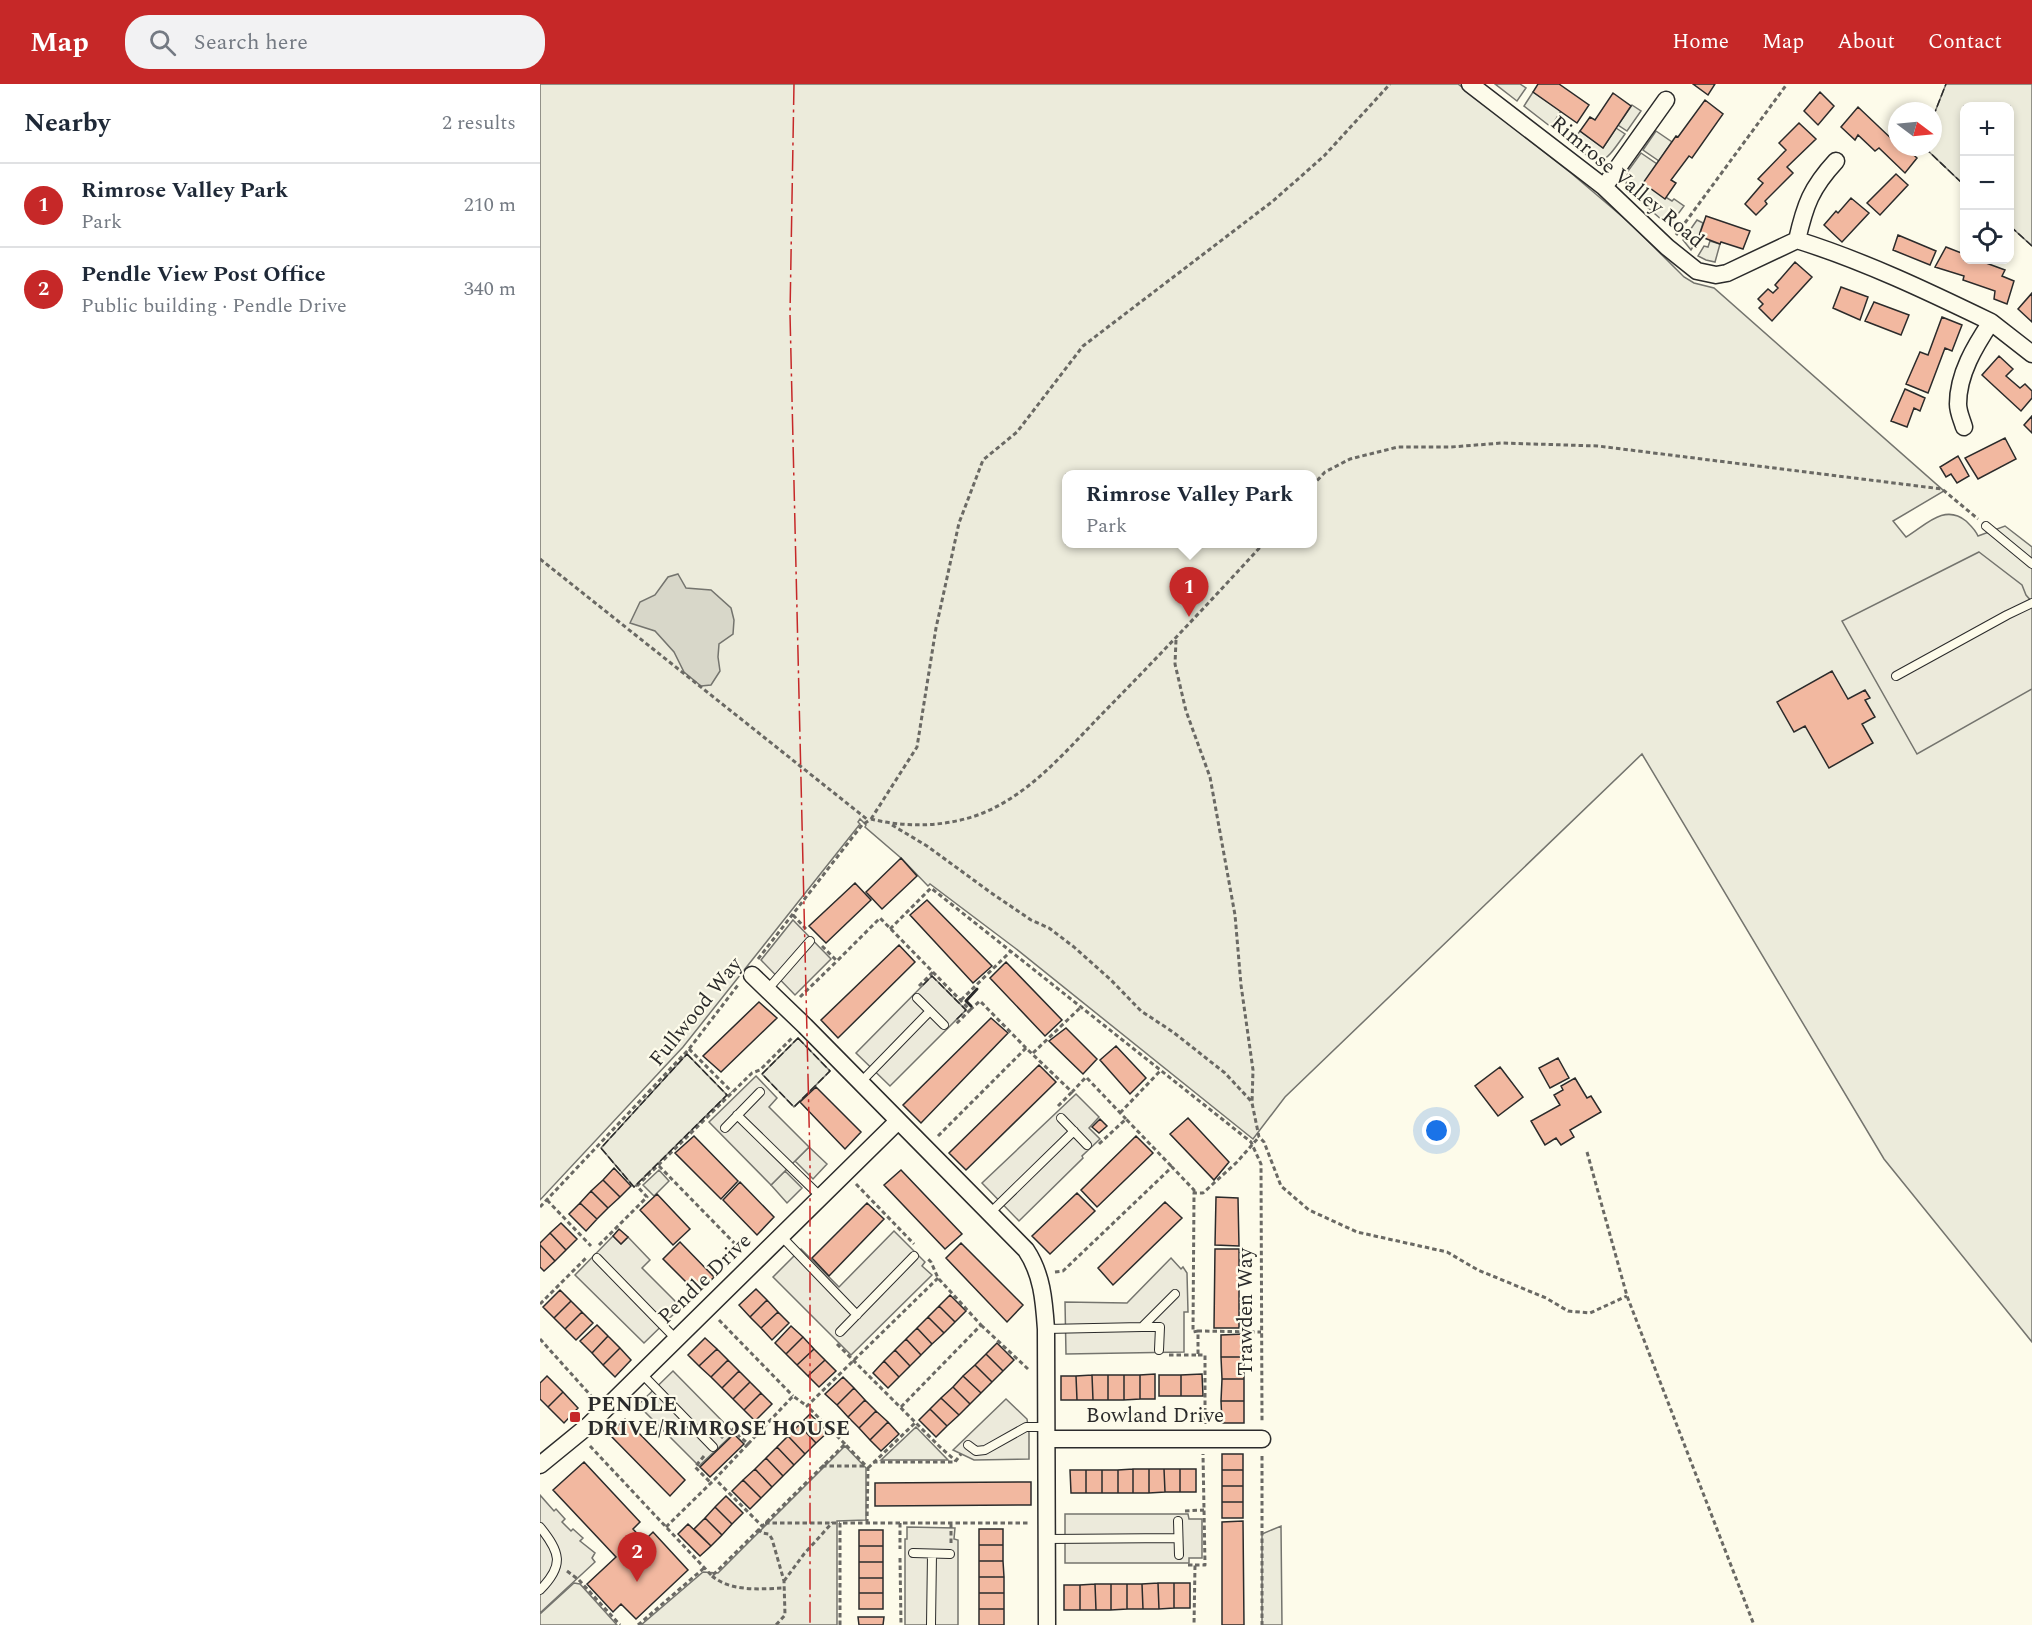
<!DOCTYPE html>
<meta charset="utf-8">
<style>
:root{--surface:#fff;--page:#f2f2f3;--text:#1f2937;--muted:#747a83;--line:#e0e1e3;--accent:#c62828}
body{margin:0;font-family:Spectral,serif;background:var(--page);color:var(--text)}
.controls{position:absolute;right:18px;top:18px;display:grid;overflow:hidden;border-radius:12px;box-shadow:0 3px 9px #0003}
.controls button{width:54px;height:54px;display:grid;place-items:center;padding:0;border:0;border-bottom:2px solid var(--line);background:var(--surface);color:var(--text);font:30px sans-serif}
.compass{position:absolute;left:1348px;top:18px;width:54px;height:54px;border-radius:50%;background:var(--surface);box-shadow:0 3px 9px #0003;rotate:106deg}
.you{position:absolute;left:897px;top:1047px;width:21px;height:21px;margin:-15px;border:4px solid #fff;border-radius:50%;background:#1a73e8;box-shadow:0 0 0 9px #1a73e833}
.badge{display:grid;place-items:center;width:39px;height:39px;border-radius:50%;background:var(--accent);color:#fff;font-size:20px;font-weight:700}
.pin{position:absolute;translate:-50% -50px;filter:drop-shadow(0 2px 3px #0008)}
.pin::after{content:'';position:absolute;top:32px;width:21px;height:18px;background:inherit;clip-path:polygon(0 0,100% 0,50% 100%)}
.popup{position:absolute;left:522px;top:386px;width:255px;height:78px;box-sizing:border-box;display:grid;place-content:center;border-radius:12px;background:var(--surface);filter:drop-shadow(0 2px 4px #0005);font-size:20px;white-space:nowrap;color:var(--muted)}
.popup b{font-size:22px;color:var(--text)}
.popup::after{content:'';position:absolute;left:50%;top:100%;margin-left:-12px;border:12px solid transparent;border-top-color:var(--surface)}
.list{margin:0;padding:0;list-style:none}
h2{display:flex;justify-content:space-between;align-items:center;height:78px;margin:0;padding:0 24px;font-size:26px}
h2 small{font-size:20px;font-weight:400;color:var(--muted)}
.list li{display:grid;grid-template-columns:39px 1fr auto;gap:18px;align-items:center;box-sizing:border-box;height:84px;padding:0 24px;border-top:2px solid var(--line)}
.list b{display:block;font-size:22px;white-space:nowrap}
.list p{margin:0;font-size:20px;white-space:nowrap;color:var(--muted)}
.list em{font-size:20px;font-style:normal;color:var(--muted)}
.icon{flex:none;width:33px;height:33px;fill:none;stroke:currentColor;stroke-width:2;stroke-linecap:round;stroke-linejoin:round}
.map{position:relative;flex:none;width:1492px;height:1541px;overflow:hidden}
header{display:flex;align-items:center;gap:36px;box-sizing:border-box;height:84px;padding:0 30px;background:var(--accent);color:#fff}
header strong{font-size:28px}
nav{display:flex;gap:33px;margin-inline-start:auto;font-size:21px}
.search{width:420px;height:54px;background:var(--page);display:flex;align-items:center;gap:15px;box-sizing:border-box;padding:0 21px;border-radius:24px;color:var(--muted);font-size:22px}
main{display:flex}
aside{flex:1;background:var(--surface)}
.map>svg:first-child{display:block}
.green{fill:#ecebdb;stroke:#74746e;stroke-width:1.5;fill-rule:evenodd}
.parking{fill:#eceadb;stroke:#74746e;stroke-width:1.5}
.water{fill:#d8d7c9;stroke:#74746e;stroke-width:1.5}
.building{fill:#f2b8a0;stroke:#2b2b2b;stroke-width:1.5}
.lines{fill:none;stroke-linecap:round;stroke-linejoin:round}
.service-casing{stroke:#2b2b2b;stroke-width:10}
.minor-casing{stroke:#2b2b2b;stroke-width:19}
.path{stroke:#6a6964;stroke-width:3;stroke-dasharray:4.5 3;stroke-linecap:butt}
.service{stroke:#fdfbea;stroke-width:8}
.minor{stroke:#fdfbea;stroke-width:16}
.fence{stroke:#2b2b2b;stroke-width:1.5;stroke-dasharray:8 3;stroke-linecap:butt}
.wall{stroke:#2b2b2b;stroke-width:3}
.power{stroke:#c62828;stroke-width:1.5;stroke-dasharray:21 4.5 3 4.5;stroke-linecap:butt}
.poi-dot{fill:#c62828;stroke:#fdfbea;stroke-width:2}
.labels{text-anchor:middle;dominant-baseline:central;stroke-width:4.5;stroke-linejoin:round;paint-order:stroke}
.street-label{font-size:21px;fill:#2b2b2b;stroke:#fdfbea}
.poi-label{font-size:21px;font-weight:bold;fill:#2b2b2b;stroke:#fdfbea;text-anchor:start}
</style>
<header>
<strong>Map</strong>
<div class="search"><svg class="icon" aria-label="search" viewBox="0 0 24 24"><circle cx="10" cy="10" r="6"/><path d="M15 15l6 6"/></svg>Search here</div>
<nav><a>Home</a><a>Map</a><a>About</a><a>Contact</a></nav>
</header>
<main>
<aside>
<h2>Nearby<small>2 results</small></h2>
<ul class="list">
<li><span class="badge">1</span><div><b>Rimrose Valley Park</b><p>Park</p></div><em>210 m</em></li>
<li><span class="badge">2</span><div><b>Pendle View Post Office</b><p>Public building · Pendle Drive</p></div><em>340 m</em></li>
</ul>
</aside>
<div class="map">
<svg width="1492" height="1541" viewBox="0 0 1492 1541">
<rect width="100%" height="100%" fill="#fdfbea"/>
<path class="green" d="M0,0H918L1031,89L1091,140L1144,193L1154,199L1174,204L1404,407L1353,437L1366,453C1385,442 1404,419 1426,437C1431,442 1435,445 1438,452L1465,442L1492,463V1258L1344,1075L1102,670L745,1013L713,1055L475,864L390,800L388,802L361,774L325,743L326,741L320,735L318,738L320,740L143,963L0,1116ZM526,390H772V460H526Z
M955,0H980L986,4L977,17Z
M1406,0H1492V162L1470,142V22H1424V101L1384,63H1393V33Z
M993,8L1021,27L1011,43L984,22Z
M1092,21L1101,27L1087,47L1078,41Z
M1076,44L1085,50C1063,81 1062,85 1031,59L1040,47L1063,64Z
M1116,47L1132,58L1119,77L1103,66Z
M1101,69L1117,80L1104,100L1132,117L1134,115L1144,122L1132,138L1127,139L1122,136L1093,111L1086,101L1088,87Z
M1157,136L1163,139L1158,155L1151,166L1143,156Z
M1170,157L1180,160L1175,178L1166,176L1158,172L1164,162L1168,163Z
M258,954L290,987L254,1023L222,990Z
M147,970L187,1011L94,1103L61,1064Z
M269,1063L287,1080L273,1095L255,1077Z
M119,1086L129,1097L114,1112L103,1101Z
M245,1087L262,1104L247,1119L231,1101Z
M376,1343L408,1376H341Z
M305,1362L326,1384V1436L297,1437V1541H101L163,1488L178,1489Z
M741,1442L742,1541H722V1450Z
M34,1499L40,1500L77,1541H0V1530Z"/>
<path class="parking" d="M1439,468L1482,501L1486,511L1492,518V605L1377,670L1302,537Z
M253,836L291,875L255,911L221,876Z
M392,892L426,926L350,1002L316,969Z
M216,992L237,1014L229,1023L269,1063L231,1101L169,1038Z
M536,1010L559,1033L549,1044L560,1055L542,1072L543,1074L479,1137L442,1099Z
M354,1147L385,1178L382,1182L392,1191L311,1271L233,1193L261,1165L299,1203Z
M73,1152L81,1160L88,1153L110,1176L102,1184L141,1223L104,1259L35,1191Z
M631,1174L641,1185L643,1183L647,1189L648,1228H644V1268L526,1270L525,1218L587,1219Z
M133,1287L194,1349L159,1382L98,1321Z
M466,1315L487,1335L489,1349V1375L434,1376L413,1366Z
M0,1411L14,1427L16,1425L25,1435L22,1438L31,1447L33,1445L43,1454L40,1457L55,1469L52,1474L55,1478L0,1529Z
M525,1430H648L649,1435H662V1474H649V1479H525Z
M367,1443L415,1444L414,1455L418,1456V1541H365V1455H367Z"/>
<path class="water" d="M138,490L146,504L171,506L191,524L194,536L193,550L179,560L178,573L180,587L171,601L161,602L144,588L134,568L115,547L90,539L100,518L115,511L128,493Z"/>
<path class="building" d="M998,0H1019L1049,21L1037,39L993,8Z
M1153,0H1175L1168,11Z
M1280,8L1294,22L1278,41L1264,27Z
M1073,9L1091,22L1063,64L1040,47L1050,33L1055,36Z
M1165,16L1183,30L1152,74L1149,72L1131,96L1136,99L1125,115L1103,99L1136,52L1138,53Z
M1318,23L1357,60V63H1365L1377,74L1365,89L1339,64L1335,67L1318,51L1315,56L1301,43Z
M1259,39L1276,55L1247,83L1253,89L1225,117L1227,120L1216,131L1205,120L1223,99L1218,95L1246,66L1239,59Z
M1356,90L1368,101L1340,131L1327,119Z
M1311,114L1329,129L1302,158L1284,141L1296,127L1298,129Z
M1166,132L1210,147L1203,165L1181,158L1180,160L1159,152Z
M1358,151L1396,167L1390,181L1353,166Z
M1406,163L1424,170V176H1438L1465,186L1462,192L1474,197L1467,220L1454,215L1455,207L1423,196L1424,192L1395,183Z
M1255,178L1272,193L1232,237L1219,224L1223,220L1218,215L1228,205L1233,209L1238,204L1235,201Z
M1301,203L1328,213L1320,236L1293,224Z
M1492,209V238L1478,225Z
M1334,218L1369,231L1361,251L1325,237Z
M1402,233L1422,241L1412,267L1405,264L1388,309L1366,300L1380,268L1388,271Z
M1459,272L1473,285L1466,292L1480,304L1485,300L1492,307V314L1481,327L1442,291Z
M1365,305L1385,314L1380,327L1374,324L1367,343L1351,337Z
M1492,332V349L1484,341Z
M1465,354L1476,375L1438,395L1425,374Z
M1418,372L1429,392L1417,399L1411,390L1406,393L1400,383Z
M1292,587L1308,615L1325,606L1330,614L1325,616L1335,633L1322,640L1333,659L1289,684L1265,642L1254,648L1237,618Z
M361,774L377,792L342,825L326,808Z
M315,799L331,816L286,859L269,842Z
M387,816L452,882L433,899L370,831Z
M359,861L375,878L298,954L281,936Z
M466,878L522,936L505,952L450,894Z
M219,918L237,934L181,988L163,972Z
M451,934L468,949L381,1039L363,1021Z
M526,944L557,975L543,990L509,957Z
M576,962L606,994L590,1010L560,976Z
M1018,974L1029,994L1010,1004L999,984Z
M499,981L516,998L426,1086L409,1069Z
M960,983L983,1013L958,1032L935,1002Z
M1035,994L1047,1014L1051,1012L1061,1028L1030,1046L1034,1053L1021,1061L1016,1054L1005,1061L991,1037L1020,1021L1014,1011L1023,1006L1021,1002Z
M276,1003L321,1048L305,1065L260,1018Z
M648,1034L689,1078L674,1096L630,1050Z
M560,1035L567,1042L559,1049L552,1043Z
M154,1052L198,1097L181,1115L135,1069Z
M596,1052L613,1069L557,1123L541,1106Z
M74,1084L91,1102L80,1113L63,1096Z
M361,1086L422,1150L405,1165L344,1101Z
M63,1096L80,1113L68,1124L51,1107Z
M200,1098L234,1133L217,1151L183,1116Z
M51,1107L68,1124L57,1135L40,1119Z
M537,1109L555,1127L510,1170L492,1152Z
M117,1110L150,1145L133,1161L100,1126Z
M676,1113L698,1114L699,1162L675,1161Z
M625,1118L642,1134L573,1201L558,1184Z
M40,1119L57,1135L46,1147L29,1130Z
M327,1119L344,1135L289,1192L272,1174Z
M21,1139L37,1155L26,1166L10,1149Z
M79,1145L88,1153L81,1160L73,1152Z
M10,1149L26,1166L15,1177L0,1161V1159Z
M140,1158L174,1193L158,1210L123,1175Z
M421,1159L483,1221L467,1238L406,1174Z
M0,1161L15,1177L4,1187L0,1183Z
M675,1165H699V1244H674Z
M216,1205L227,1216L210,1233L199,1221Z
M20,1206L31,1217L14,1234L3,1223Z
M410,1211L426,1227L415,1238L399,1222Z
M227,1216L238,1228L221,1244L210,1233Z
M31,1217L42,1228L25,1245L14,1234Z
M399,1222L415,1238L404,1249L388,1233Z
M42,1228L53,1239L36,1256L25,1245Z
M238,1228L249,1239L232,1256L221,1244Z
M388,1233L404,1249L392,1260L377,1244Z
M57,1241L68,1252L52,1269L40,1257Z
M251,1242L263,1253L246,1270L235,1259Z
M377,1244L392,1260L381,1271L366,1255Z
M704,1250V1273H681V1251Z
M68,1252L80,1264L63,1281L52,1269Z
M263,1253L274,1265L257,1281L246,1270Z
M165,1254L177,1265L159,1282L148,1271Z
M366,1255L381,1271L370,1282L355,1266Z
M457,1259L474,1276L463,1287L446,1270Z
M80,1264L91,1276L75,1293L63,1281Z
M177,1265L188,1276L171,1293L159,1282Z
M274,1265L285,1276L268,1292L257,1281Z
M355,1266L370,1282L359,1293L344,1277Z
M446,1270L463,1287L452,1298L435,1281Z
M681,1273H704V1295H682Z
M188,1276L199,1287L182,1304L171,1293Z
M285,1276L296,1287L279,1303L268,1292Z
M344,1277L359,1293L348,1304L333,1289Z
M435,1281L452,1298L441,1309L423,1292Z
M199,1287L210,1298L193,1315L182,1304Z
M615,1290V1315H600V1291Z
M662,1290L663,1312H641V1291Z
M552,1291H568V1316H553Z
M552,1291L553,1316H537L536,1292Z
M568,1291H584V1316H568Z
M584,1291H600V1315L584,1316Z
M619,1291H641V1312H619Z
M7,1292L23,1308L8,1323L0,1315V1299Z
M423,1292L441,1309L430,1320L413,1303Z
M521,1292H536L537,1316H521Z
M303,1293L314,1304L297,1321L285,1310Z
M682,1295H704V1317H681Z
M210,1298L221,1309L204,1326L193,1315Z
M413,1303L430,1320L419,1331L401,1314Z
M314,1304L325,1316L308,1333L297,1321Z
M23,1308L38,1324L24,1339L8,1323Z
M221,1309L232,1320L215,1337L204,1326Z
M401,1314L419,1331L407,1342L390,1325Z
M325,1316L336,1327L319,1344L308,1333Z
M681,1317H704V1339H682Z
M390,1325L407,1342L396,1353L379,1336Z
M336,1327L348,1338L330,1356L319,1344Z
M270,1330L288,1348L276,1359L259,1341Z
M85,1335L145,1396L130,1412L69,1350Z
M348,1338L359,1350L341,1367L330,1356Z
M259,1341L276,1359L265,1370L248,1352Z
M194,1350L204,1360L170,1393L160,1383Z
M248,1352L265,1370L254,1381L237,1363Z
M237,1363L254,1381L243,1392L226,1374Z
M682,1370H703V1386H682Z
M226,1374L243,1392L232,1403L215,1385Z
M44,1378L100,1438L93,1445L104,1457L113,1448L148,1486L96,1535L81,1520L73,1528L47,1500L76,1473L13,1406Z
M215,1385L232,1403L221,1414L203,1396Z
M593,1385H609V1409H593Z
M593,1385V1409H578V1386Z
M609,1385H624L625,1408L609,1409Z
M624,1385H640V1408H625Z
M640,1385H656V1408H640Z
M530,1386H546V1409H531Z
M546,1386H562V1409H546Z
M562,1386H578V1409H562Z
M682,1386H703V1402H682Z
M203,1396L221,1414L210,1425L192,1407Z
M491,1398V1421L335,1422V1399Z
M682,1402H703V1418H682Z
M186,1412L203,1429L192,1440L175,1423Z
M682,1418H703V1434H682Z
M175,1423L192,1440L182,1451L165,1434Z
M165,1434L182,1451L171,1462L154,1445Z
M703,1437L704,1541H682V1438Z
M148,1440L171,1462L160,1472L138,1450Z
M439,1445H463V1461H439Z
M319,1446H343V1462H319Z
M439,1461H463V1477H439Z
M319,1462H343V1478H319Z
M439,1477H463L464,1493H439Z
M319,1478H343V1494H319Z
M439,1493H464V1509H439Z
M319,1494H343V1509H319Z
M618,1499H634V1524L619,1525Z
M618,1499L619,1525H603L602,1500Z
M634,1499H650V1524H634Z
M555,1500H571V1526H556Z
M555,1500L556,1526H540V1501Z
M571,1500H587V1525L571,1526Z
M587,1500H602L603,1525H587Z
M524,1501H540V1526H524Z
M319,1509H343V1525H319Z
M439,1509H464V1525H439Z
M439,1525H464V1541H439Z
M318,1533H344L343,1541H319Z"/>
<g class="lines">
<g class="service-casing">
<path id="service" d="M1446,442L1492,480
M1356,592L1467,531L1492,519
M228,905L270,857
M377,914L404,941
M320,999L390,927
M197,1031L281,1113
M521,1034L547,1061
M185,1044L220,1008
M450,1129L534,1047
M241,1152L317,1231
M57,1174L136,1255
M506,1245L602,1243
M300,1248L374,1172
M619,1266L620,1243H602L635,1210
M101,1289L173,1363
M428,1361L436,1367L445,1366L486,1343H507
M638,1437L639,1471
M0,1443C20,1468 25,1481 0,1506
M507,1455L638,1454
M373,1469L410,1470
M391,1541L392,1470"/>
</g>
<g class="minor-casing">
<path id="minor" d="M930,0L1064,103L1127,163L1157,187L1176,191L1187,189L1257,156C1324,177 1387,207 1451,238C1435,262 1418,290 1418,320C1418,328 1422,336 1424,343
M1064,103L1126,16
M1257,156C1265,121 1271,104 1296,77
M1451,238L1492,270
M212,891L265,942L486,1166C502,1190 504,1216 506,1245L507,1541
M507,1355H722
M0,1381L49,1341L358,1037"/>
</g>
<path class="path" d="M1136,151L1247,0
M772,402L785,388L810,375L858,363H911L962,359L1058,362L1402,405L1438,435
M0,475L328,736
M636,556L635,580L646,627L670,693L695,831L701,901L713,986L712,1019L719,1053L724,1058L741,1102L769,1126L817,1148L907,1168L938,1186L1006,1214L1028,1227L1050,1229L1087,1212
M331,735L377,663L396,544L419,439L443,376L477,348L543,262L733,117L784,72L850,0
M352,741L387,762L450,808L491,836L509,844L534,863L570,895L601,927L633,948L685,989L711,1017
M253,831L266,845
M350,845L391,804L711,1058L721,1080L722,1338
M282,862L297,877L340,834L430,926L416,940
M218,875L322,741L331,735C367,744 408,743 443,729C491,709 525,668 561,631C616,575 670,518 723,460
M379,902L393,888
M260,913L297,877
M421,916L471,867
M430,926L440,917L486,964
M149,965L192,1008
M493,969L542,922
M518,1022L532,1008
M580,1029L621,986
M398,1052L486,964L532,1008L546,993L586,1035
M559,1060L586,1035L632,1083
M1047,1068L1087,1212L1214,1541
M119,1082L202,1167
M316,1100L374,1160
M7,1116L51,1162
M0,1123L149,965L198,901
M59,1161L107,1113L97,1102L212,989L220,986L253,953
M515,1188L523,1187L632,1083L654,1106V1109
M0,1220L46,1174
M179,1236L253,1312
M441,1241L488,1285
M658,1247L653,1248L654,1109H663L697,1078L719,1053
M0,1255L53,1314
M297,1260L400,1363L416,1377
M629,1271H658V1247L721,1248
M658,1271H665V1340
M361,1323L441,1241L398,1194L391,1178L387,1174
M181,1354L191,1344L208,1360L253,1312L267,1322
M208,1360L175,1395L222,1442
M305,1360L267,1322L398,1194
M50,1362L172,1492L305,1360L328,1384L327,1439
M164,1372L155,1383L171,1399
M722,1372V1541
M333,1378H415L421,1370
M282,1382H326
M328,1384L376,1338
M645,1427L664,1426
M225,1439H292
M360,1439V1465
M126,1443L175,1395
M218,1445L222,1449L229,1450L232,1455L244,1497L245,1531L236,1541
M411,1459V1440
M360,1474L361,1541
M648,1481H655L654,1541
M655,1481H665L663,1370
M27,1487L39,1496L80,1541
M172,1492C191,1508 221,1505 244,1504
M244,1497L264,1470L292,1439H300
M98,1541L164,1484
M300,1541V1439H490"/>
<use href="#service" class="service"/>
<use href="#minor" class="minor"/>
<path class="fence" d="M1393,33L1406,0
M1384,63L1424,101
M1470,142L1492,162
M383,901L392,892L426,926L416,936
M258,954L290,987L254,1023L222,990Z
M147,970L187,1011L94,1103L61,1064Z"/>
<path class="wall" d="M431,922L426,917L437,905"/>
<path class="power" d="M254,0L250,230L270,1077V1541"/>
</g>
<rect class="poi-dot" x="29" y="1327" width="12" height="12" rx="3"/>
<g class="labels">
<g class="street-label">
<text transform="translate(1087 98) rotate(40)">Rimrose Valley Road</text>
<text transform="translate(156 928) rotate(-51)">Fullwood Way</text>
<text transform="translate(165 1195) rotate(-44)">Pendle Drive</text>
<text transform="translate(706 1228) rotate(-90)">Trawden Way</text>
<text x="615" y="1332">Bowland Drive</text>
</g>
<g class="poi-label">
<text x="47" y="1321">PENDLE<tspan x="47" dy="24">DRIVE/RIMROSE HOUSE</tspan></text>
</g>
</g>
</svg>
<div class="controls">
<button>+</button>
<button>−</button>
<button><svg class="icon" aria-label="locate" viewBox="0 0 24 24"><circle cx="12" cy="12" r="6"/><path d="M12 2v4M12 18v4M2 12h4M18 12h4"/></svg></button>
</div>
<svg class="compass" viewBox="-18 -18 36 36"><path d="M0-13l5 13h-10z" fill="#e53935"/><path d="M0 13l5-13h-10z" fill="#747a83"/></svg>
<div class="you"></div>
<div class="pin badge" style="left:649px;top:533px">1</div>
<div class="popup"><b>Rimrose Valley Park</b>Park</div>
<div class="pin badge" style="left:97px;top:1498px">2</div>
</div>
</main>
